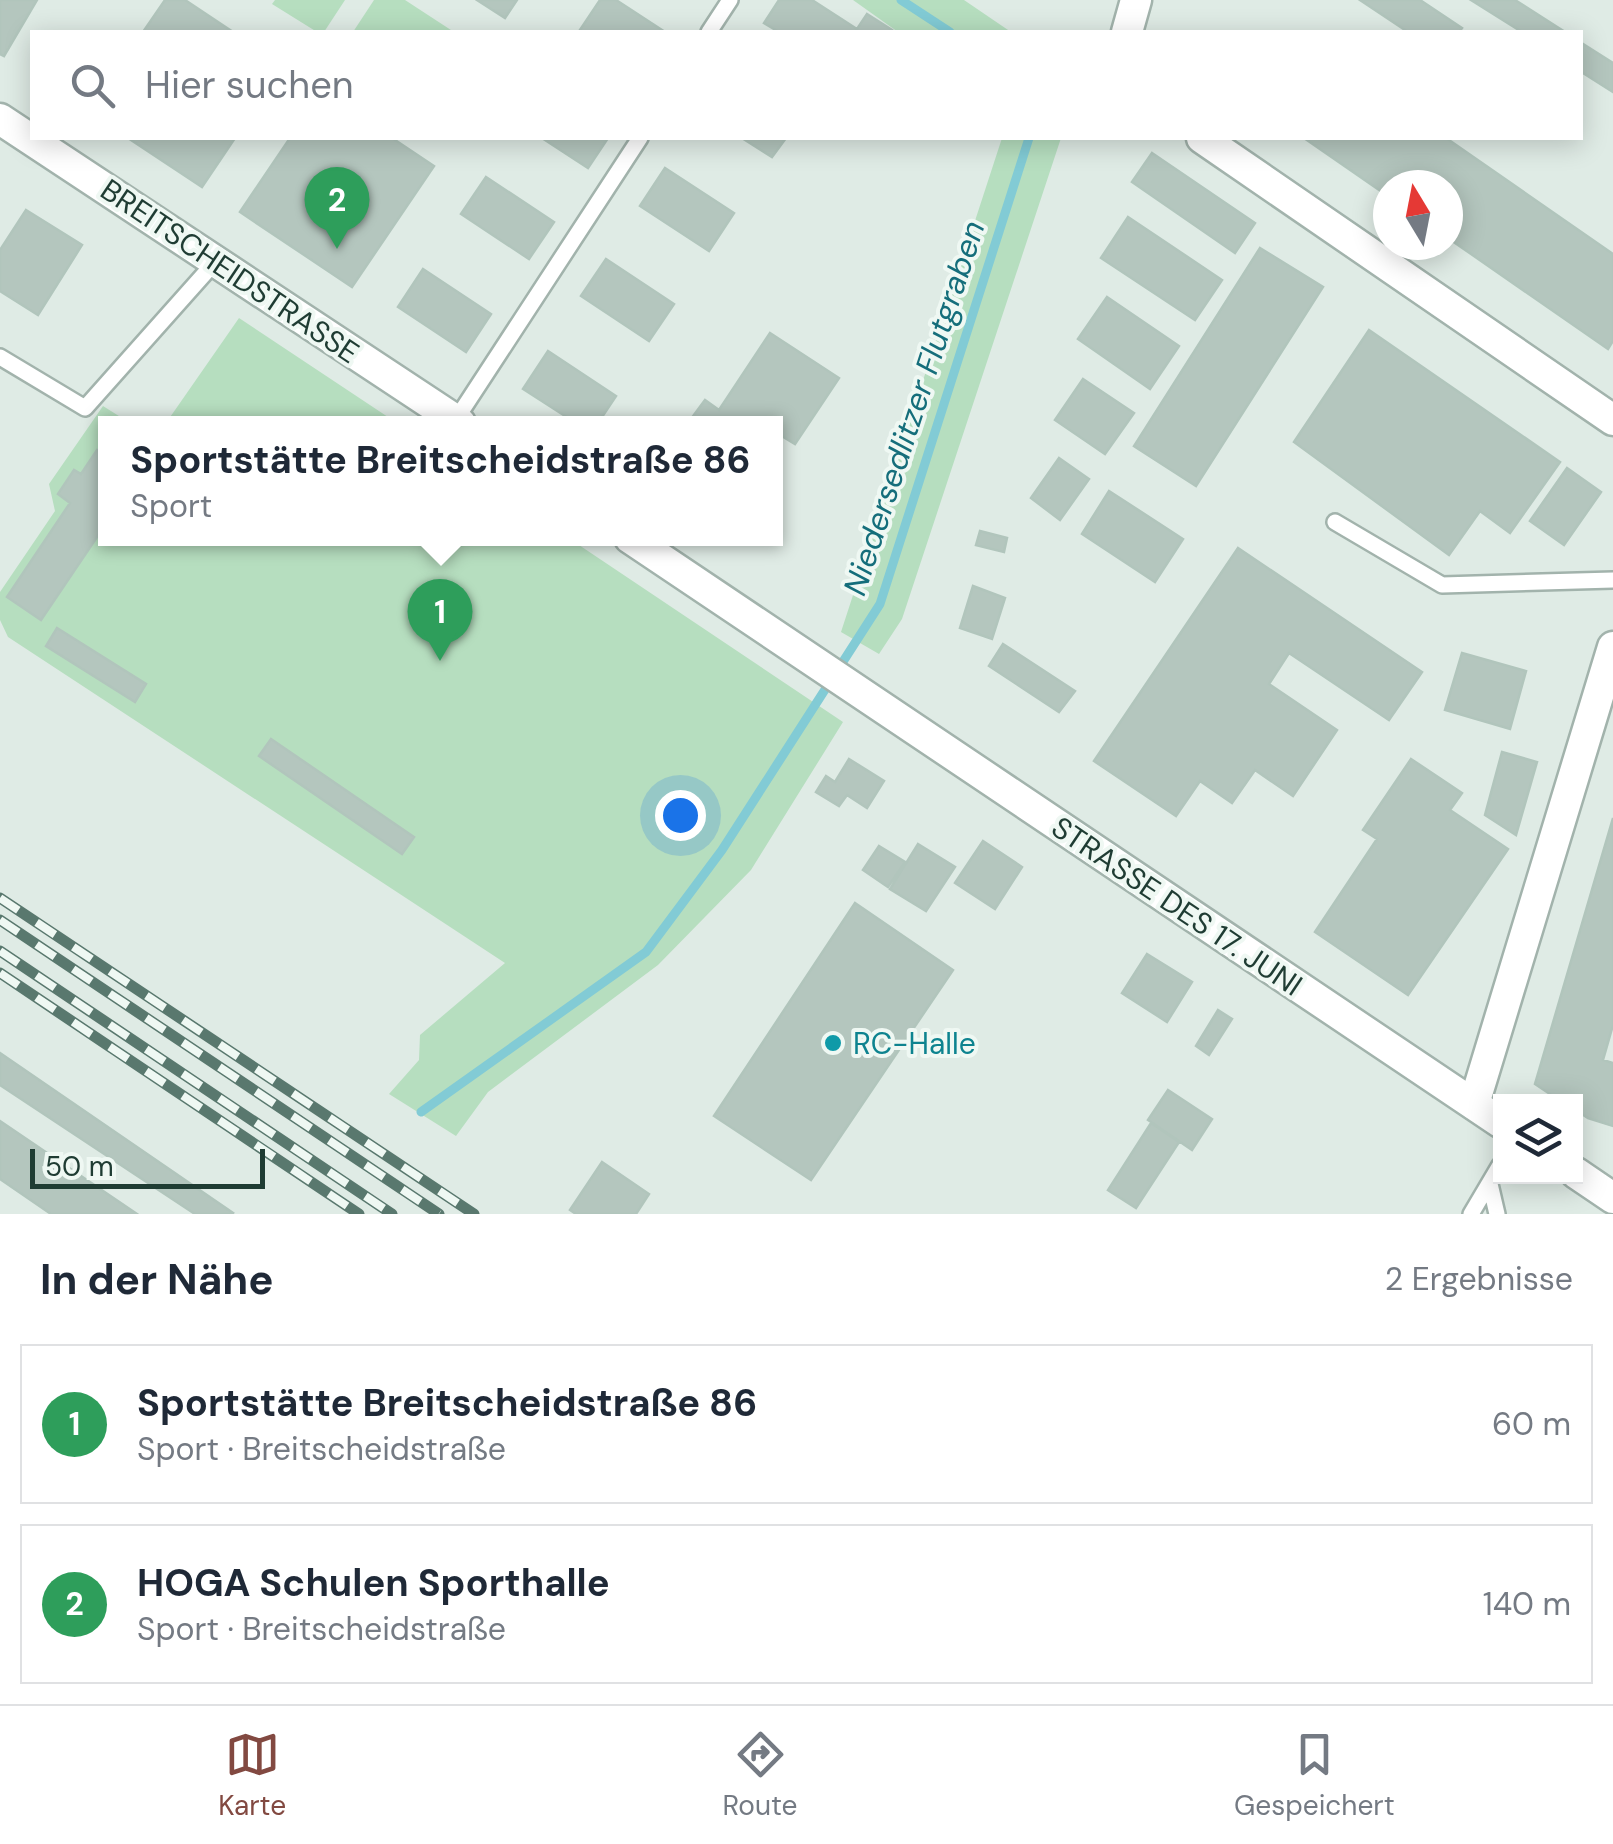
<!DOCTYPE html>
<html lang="de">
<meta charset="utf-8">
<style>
:root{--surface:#fff;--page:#f6f6f7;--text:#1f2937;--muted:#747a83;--line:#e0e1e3;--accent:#824941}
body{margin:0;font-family:"DM Sans",sans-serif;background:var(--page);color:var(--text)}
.controls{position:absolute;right:30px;bottom:30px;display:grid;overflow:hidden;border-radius:0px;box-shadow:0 5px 25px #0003}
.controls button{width:90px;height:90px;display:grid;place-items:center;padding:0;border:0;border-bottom:2px solid var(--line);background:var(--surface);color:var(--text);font:50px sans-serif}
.compass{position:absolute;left:1373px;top:170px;width:90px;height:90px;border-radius:50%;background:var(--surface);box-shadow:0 5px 25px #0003;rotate:350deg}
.scale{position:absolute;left:30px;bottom:25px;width:235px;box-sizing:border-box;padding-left:10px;border:5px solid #1f3c33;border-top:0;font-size:28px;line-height:35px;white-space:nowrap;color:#1f3c33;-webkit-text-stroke:8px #eff8f3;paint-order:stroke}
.you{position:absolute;left:680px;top:815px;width:35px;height:35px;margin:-25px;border:8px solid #fff;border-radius:50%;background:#1a73e8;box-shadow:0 0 0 15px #1a73e833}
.badge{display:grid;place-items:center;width:65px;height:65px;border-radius:50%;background:var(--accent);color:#fff;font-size:32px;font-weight:700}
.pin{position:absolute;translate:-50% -82px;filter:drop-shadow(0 2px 5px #0008)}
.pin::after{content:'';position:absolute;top:52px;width:35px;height:30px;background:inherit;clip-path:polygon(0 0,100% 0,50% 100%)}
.popup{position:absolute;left:98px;top:416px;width:685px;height:130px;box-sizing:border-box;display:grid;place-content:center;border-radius:0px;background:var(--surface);filter:drop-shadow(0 2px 8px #0005);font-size:32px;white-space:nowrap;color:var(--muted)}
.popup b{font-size:38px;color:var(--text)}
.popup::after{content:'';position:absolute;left:50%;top:100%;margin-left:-20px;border:20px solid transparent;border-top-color:var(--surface)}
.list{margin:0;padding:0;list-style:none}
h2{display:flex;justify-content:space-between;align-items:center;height:130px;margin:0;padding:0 40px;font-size:42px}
h2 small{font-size:32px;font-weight:400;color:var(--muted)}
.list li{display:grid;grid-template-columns:65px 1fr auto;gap:30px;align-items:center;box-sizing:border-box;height:160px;margin:0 20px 20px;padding:0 20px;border:2px solid var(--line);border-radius:0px}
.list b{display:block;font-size:38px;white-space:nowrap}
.list p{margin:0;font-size:32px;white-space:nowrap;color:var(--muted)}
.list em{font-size:32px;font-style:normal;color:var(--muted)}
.icon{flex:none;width:55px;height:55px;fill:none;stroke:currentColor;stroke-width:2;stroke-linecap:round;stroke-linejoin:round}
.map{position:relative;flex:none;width:1613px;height:1214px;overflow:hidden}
.search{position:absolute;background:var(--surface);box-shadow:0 5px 25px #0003;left:30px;right:30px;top:30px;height:110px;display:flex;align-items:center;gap:25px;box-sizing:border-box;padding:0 35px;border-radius:0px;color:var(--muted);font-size:38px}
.sheet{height:490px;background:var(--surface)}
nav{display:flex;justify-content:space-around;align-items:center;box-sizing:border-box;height:140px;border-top:2px solid var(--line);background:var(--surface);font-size:28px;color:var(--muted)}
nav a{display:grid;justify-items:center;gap:5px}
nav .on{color:var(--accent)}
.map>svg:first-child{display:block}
.green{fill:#b6debf}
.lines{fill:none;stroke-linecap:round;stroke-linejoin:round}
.stream{stroke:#82cbd5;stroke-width:9}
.building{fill:#b4c6be;stroke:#b1c5bc;stroke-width:2.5}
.service-casing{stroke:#a2b3ac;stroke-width:20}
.minor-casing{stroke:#a2b3ac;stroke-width:35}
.tertiary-casing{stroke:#a2b3ac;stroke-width:35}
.service{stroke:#fff;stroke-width:15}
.minor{stroke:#fff;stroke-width:30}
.tertiary{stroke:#fff;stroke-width:30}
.rail-casing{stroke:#59786e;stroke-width:11}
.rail{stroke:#eff8f3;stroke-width:8;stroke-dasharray:22;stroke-linecap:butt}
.culture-dot{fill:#0f9aa8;stroke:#eff8f3;stroke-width:4}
.labels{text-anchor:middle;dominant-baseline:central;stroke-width:8;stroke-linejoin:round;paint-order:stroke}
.street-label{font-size:30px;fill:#1f3c33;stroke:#eff8f3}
.culture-label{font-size:30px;fill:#0d838f;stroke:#eff8f3;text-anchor:start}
.water-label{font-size:32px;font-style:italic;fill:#156e7b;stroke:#eff8f3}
</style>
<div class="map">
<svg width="1613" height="1214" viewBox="0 0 1613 1214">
<rect width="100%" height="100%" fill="#dfebe5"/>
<path class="green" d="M275,0H345L324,32H317L272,4Z
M374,0H405L454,32H353Z
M853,0H964L1011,32H898Z
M1002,138H1061L902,619L879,654L841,632Z
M239,318L397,423H166Z
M103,406L130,423H105V538L570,539L843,722L751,870L658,965L488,1092L456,1136L389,1094L419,1060L420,1035L505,963L8,637L0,620V592L55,511L49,484Z"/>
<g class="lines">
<path class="stream" d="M901,0L950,32
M421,1112L646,952L722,850L880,604L1029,138"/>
</g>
<path class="building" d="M0,0H37L4,56L0,54Z
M165,0H185L233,32H143Z
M477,0H517L505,18Z
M600,0H616L665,32H583L580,30Z
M779,0H812L857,29L855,32H779L764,23Z
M1360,0H1420L1462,28L1459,32H1408Z
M1471,0H1515L1565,32H1522Z
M867,14L892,30L891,32H855Z
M1580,42L1613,63V92L1580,71Z
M128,138H235L202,187Z
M290,138H392L434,166L352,287L240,212Z
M542,138H608L588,168Z
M742,138H786L772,157Z
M1304,138H1446L1613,254V341L1608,349L1448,238V185H1388V196Z
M1152,153L1255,223L1235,253L1132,182Z
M665,168L734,213L709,251L640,206Z
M486,177L554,222L529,259L461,214Z
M26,210L82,245L38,315L0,291V250Z
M1128,217L1222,280L1195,320L1101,258Z
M1260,248L1323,287L1196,486L1134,446Z
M606,259L674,304L649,341L581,296Z
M423,269L491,314L466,352L398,307Z
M1107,297L1179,346L1150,389L1078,339Z
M1369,330L1560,462L1510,533L1480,511L1449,555L1294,442Z
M770,333L839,378L795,444L780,435L775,443V423H688L705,400L719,410Z
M548,351L616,396L598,423H576L523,389Z
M1083,379L1134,413L1105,454L1055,420Z
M97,450L105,456V525L41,620L7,597L70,503L58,494L74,470L81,474Z
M1059,458L1089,479L1060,520L1031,498Z
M1567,468L1601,492L1564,545L1530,521Z
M1109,491L1183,539L1155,582L1082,534Z
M980,531L1007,538L1004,552L976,545Z
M1238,548L1422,672L1389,720L1289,653L1269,684L1337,730L1293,796L1255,770L1232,803L1200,781L1176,816L1094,761Z
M973,586L1005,598L992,639L960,628Z
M57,628L146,684L135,702L46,646Z
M1003,644L1075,691L1059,712L989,666Z
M1462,653L1526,671L1510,729L1445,710Z
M271,739L414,837L402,854L259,756Z
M1502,752L1537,762L1516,835L1485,815Z
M849,759L884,781L867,808L847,795L839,806L816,792L826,776L835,782Z
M1411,759L1462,793L1450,810L1508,849L1408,995L1315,932L1377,839L1363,830Z
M1613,818V1025L1603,1060L1613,1063V1126L1588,1118L1576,1110V1102H1562L1535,1084Z
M983,841L1022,867L995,909L955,883Z
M918,844L955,867L926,911L890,889Z
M879,846L905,862L888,887L863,870Z
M855,903L953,970L811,1180L714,1116Z
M1147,954L1192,982L1167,1022L1122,993Z
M1218,1010L1232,1019L1209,1055L1196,1046Z
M0,1053L233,1213L232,1214H195L0,1085Z
M1168,1090L1212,1119L1192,1150L1148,1120Z
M0,1121L137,1214H51L0,1179Z
M1151,1123L1179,1142L1136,1208L1108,1190Z
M602,1162L649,1194L636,1214H576L570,1210Z"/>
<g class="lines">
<g class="service-casing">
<path id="service" d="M709,32L730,0
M0,357L85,408L215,262
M455,421L640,138
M1335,522L1442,585L1613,580
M1490,1184L1497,1214
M1471,1214L1500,1165"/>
</g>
<g class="minor-casing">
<path id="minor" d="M1127,32L1136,0
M1202,138L1613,420
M1474,1104L1613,647"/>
</g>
<g class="tertiary-casing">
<path id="tertiary" d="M0,119L460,423
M630,538L1500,1122
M1576,1173L1613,1198"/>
</g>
<use href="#service" class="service"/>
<use href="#minor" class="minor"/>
<use href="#tertiary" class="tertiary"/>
<g class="rail-casing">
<path id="rail" d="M0,898L474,1214
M0,920L439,1214
M0,951L392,1214
M0,973L359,1214"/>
</g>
<use href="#rail" class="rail"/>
</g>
<circle class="culture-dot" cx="833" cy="1043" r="10"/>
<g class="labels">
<g class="street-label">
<text transform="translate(230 271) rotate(34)">BREITSCHEIDSTRASSE</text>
<text transform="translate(1177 906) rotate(34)">STRASSE DES 17. JUNI</text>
</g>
<g class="culture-label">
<text x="853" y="1043">RC-Halle</text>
</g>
<g class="water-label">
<text transform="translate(914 408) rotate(-72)">Niedersedlitzer Flutgraben</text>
</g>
</g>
</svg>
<div class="controls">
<button><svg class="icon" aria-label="layers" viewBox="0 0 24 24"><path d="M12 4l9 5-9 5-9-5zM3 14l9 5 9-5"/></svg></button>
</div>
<svg class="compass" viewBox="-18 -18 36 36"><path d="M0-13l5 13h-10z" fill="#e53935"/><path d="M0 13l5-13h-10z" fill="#747a83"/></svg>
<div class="scale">50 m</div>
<div class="you"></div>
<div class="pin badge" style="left:440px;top:661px;background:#2e9e5b">1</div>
<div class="popup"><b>Sportstätte Breitscheidstraße 86</b>Sport</div>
<div class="pin badge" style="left:337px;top:249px;background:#2e9e5b">2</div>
<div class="search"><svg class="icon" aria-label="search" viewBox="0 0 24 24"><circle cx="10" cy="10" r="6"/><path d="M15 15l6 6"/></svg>Hier suchen</div>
</div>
<section class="sheet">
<h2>In der Nähe<small>2 Ergebnisse</small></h2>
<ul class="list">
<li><span class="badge" style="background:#2e9e5b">1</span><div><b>Sportstätte Breitscheidstraße 86</b><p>Sport · Breitscheidstraße</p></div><em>60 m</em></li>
<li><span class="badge" style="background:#2e9e5b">2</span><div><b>HOGA Schulen Sporthalle</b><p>Sport · Breitscheidstraße</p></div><em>140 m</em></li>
</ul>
</section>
<nav>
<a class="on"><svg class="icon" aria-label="map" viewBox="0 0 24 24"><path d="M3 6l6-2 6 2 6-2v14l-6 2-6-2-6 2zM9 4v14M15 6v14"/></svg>Karte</a>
<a><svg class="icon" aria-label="directions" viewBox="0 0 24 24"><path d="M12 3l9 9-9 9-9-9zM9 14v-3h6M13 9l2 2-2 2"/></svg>Route</a>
<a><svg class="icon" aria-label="saved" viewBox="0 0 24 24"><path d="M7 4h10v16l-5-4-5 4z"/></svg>Gespeichert</a>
</nav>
